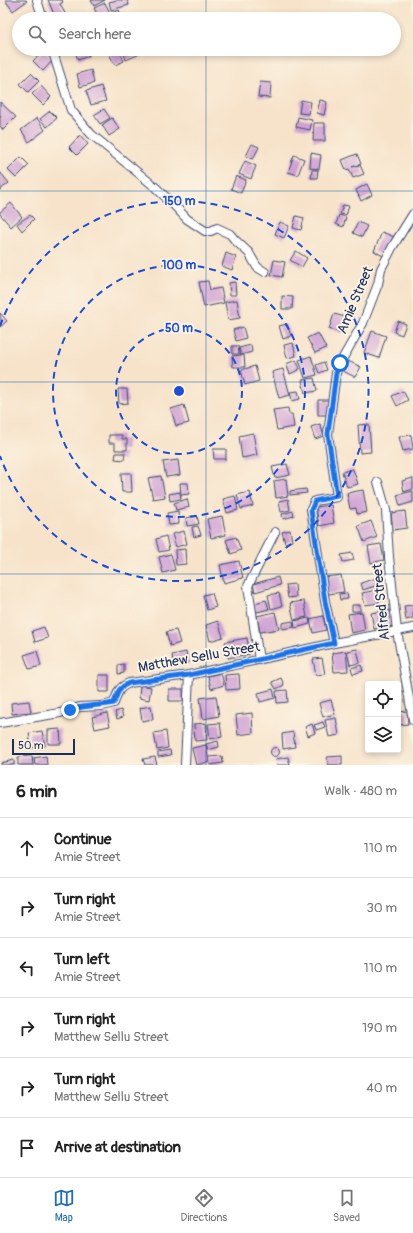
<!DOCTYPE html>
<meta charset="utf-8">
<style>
:root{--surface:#fff;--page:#f2f2f2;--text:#222;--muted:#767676;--line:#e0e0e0;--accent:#1f6fb2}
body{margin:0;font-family:Pangolin,sans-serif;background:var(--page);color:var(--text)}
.controls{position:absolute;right:12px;bottom:12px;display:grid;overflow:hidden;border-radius:4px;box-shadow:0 2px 6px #0003}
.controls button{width:36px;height:36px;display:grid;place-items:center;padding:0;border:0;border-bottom:1px solid var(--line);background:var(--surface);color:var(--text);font:20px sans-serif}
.scale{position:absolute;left:12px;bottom:10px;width:63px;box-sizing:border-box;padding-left:4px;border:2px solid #1b2f5e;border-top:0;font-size:11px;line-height:14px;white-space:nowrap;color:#1b2f5e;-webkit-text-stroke:3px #fcf5e5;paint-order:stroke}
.stop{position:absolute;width:12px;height:12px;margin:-9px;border:3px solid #1a73e8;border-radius:50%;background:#fff}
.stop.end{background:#1a73e8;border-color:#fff;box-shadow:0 1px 4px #0008}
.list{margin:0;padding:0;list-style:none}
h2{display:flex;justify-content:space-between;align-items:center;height:52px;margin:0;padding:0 16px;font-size:17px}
h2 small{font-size:13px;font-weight:400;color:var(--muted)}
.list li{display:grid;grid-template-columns:26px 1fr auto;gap:12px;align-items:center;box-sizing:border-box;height:60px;padding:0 16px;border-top:1px solid var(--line)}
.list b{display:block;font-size:15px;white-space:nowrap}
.list p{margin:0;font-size:13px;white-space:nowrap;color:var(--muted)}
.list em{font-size:13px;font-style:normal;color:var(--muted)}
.icon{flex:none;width:22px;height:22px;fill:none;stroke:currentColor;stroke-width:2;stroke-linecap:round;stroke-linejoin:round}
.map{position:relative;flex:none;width:413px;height:765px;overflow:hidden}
.search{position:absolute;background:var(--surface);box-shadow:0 2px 6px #0003;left:12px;right:12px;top:12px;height:44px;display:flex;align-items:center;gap:10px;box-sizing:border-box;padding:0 14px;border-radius:22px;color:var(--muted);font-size:15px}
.sheet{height:412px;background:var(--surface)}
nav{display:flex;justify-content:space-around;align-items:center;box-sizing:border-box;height:56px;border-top:1px solid var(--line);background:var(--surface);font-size:11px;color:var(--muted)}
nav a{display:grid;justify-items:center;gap:2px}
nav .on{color:var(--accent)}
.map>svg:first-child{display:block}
.building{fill:#cfa0d4}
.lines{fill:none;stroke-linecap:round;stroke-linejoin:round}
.street-casing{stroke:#3c4a6e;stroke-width:10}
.street{stroke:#fff;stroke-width:8}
.route{stroke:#1a73e8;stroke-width:5}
.grid{fill:none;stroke:#1f6fb2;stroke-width:1;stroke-opacity:0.55}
.ring{fill:none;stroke:#1d4ed8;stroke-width:2;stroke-dasharray:7 5}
.labels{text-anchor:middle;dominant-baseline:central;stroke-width:3.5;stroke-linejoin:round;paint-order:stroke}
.street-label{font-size:14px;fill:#1b2f5e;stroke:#fcf5e5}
.centre{fill:#1d4ed8;stroke:#fcf5e5;stroke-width:2}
.ring-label{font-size:12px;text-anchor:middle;font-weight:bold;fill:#1d4ed8;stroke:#fcf5e5;stroke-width:3.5;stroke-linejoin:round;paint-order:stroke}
</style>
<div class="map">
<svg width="413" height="765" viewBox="0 0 413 765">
<rect width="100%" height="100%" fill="#fcf5e5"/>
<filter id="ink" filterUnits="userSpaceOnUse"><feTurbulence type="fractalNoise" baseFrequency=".025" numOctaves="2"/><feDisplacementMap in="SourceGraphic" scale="8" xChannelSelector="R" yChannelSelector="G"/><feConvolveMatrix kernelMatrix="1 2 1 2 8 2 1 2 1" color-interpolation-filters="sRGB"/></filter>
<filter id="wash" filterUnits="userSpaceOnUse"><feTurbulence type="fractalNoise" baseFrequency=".012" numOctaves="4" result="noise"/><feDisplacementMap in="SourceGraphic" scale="16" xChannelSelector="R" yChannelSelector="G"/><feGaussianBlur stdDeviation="0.9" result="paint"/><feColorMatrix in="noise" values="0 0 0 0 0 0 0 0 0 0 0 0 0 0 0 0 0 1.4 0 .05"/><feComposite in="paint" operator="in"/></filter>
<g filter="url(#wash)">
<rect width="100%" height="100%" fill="#f7e3ca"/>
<g id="blocks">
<path class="building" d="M5,0H26L27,1L13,11Z
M48,0H62L63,2L60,4L68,19H56Z
M91,0H105L94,6Z
M117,0H127L129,5L111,10L109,2Z
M105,3L110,13L99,18L94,8Z
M119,10L122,18L114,19L112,13Z
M115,49H118L124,61L115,65L108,52Z
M122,49H135L138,55L126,60Z
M87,50L89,56L78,60L76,54Z
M44,51L53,60L43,71L33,61Z
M91,70L94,83L80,87L77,74Z
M31,73L39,81L28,92L20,84Z
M260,82L271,83L270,98L258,97Z
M41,86L51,97L43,105L32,94Z
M101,86L106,101L91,105L86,91Z
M301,100L311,102L309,114L299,113Z
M320,100L327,102L324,115L317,113Z
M0,102L16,117L3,130L0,126V118L1,117L0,116Z
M104,109L110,118L100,124L94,115Z
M50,111L57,118L47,127L40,119Z
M298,117L312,120L310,130L296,127Z
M37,118L45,130L29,142L21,130Z
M112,118L120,129L109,136L102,125Z
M314,123H325V141H313Z
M80,135L88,144L77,155L69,147Z
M252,144L259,147L253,159L246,156Z
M311,153L321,155L319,169L310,168Z
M357,154L361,164L352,167L360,165L364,174L353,178L349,169L346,170L342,160Z
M294,155L304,159L298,175L288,172Z
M21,157L29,165L16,178L8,170Z
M245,161L256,166L251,179L239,174Z
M312,170H318L317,178H311Z
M0,172L9,183L0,190Z
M236,176L246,180L241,193L231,189Z
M367,184L372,195L361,201L356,190Z
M11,203L22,217L11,227L0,214V212Z
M343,205L349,206L346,215L340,214Z
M30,215L34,219L22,231L17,224Z
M339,215L346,217L343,227L336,224Z
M296,216L304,218L301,230L293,228Z
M280,222L289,226L284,238L275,234Z
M358,222L367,226L362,237L353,233Z
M382,232L394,237L385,257L374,251Z
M296,251L307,258L302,267L290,260Z
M226,253L236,257L232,270L222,266Z
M274,260L285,262L282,277L271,275Z
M208,281L210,290L221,288L224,303L204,307L199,282Z
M235,282L236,295H230L229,283Z
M282,296L293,297L292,309H282Z
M237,300L240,318L228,320L225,302Z
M0,313L7,321L0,327Z
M334,314L345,317L341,333L329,329Z
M398,321L406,324L402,335L394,332Z
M287,324L291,336L283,339L279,326Z
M243,327L246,338L236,341L233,330Z
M372,331L386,336L379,358L364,353Z
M318,333L326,348L315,353L307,338Z
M293,343L296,356L287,358L284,345Z
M251,345L252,352L241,355H244L245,367H233L232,356L241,355L239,348Z
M232,346H238L239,354H232Z
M311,356L317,375L305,378L299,360Z
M296,360L300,369L290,374L286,364Z
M348,361L361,367L355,377L343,371Z
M324,362L327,370L319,373L316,365Z
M255,366L259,381L245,385L241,370Z
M283,369L290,395L279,398L272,372Z
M314,378L317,391L305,393L302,380Z
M118,389H127L128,403L119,404Z
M298,391L300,399L292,401L290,392Z
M403,391L408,400L397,406L392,396Z
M318,400H330V415H318Z
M184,405L189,423L176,426L171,409Z
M288,408L289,414H292L294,427L277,430L273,410Z
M320,424L324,436L315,439L311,427Z
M369,424L371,452L360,453L358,425Z
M253,433L257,455L242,458L239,436Z
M109,435H122V439H127V450H115V443H109Z
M411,435L413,449L403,451L399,437Z
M213,449H226V459H214Z
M116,453H125L124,460L115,459Z
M178,460L180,475L166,477L163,462Z
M287,464L290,475L275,478L272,467Z
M353,469L358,484L347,487L342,472Z
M121,473H131L132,492H122Z
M161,476L165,497L153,499L148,478Z
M413,478V489L404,492L402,481Z
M286,479L288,496L276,498L274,481Z
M180,483H188L189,494L181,495Z
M306,489L307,493L290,495V491Z
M363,490L367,512L357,514L356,508L350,509L347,493Z
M413,491V502L400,506L397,495Z
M180,492L181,499L170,501L169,494Z
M250,492L253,506L241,509L237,495Z
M235,496L238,510L227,513L223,499Z
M187,499L189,507L176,510L174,503Z
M288,499L290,510L281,512L279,501Z
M331,505L334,523L319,526L316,507Z
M178,511L179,524L169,525L167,513Z
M293,511L294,516L283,519L282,514Z
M405,511L407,528L393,530L391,513Z
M197,516L199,524L187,526L186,518Z
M222,516L226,535L211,538L207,519Z
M371,521L377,537L364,542L358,526Z
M198,526L201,535L194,537L192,527Z
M290,530L292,541L285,543L282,532Z
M184,531L187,544L176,547L172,534Z
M166,536L169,550L159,552L156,539Z
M236,537L241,550L231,554L226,540Z
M381,544L384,560L371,563L368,546Z
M185,549L186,564L176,565L175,550Z
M352,553L354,560L343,562L341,555Z
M171,554L175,570L163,573L159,557Z
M239,561L243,578L224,583L220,565Z
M341,575L344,592L328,594L325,577Z
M278,577L280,585L255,592L253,584Z
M379,577L381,584L363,590L361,583Z
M295,584L296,597L288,598L286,585Z
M377,590L379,603L365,605L362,593Z
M212,593L216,607L207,610L203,595Z
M279,593L282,606L271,609L268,595Z
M347,593L348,599L340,600L339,594Z
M266,600L269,609L253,613L251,604Z
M304,601L307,617L294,620L290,603Z
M352,605H360V611H352Z
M413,605V618L406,620L404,606Z
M390,610L393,626L374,629L371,613Z
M275,612L279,629L260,632L257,616Z
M362,612L365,630L351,633L348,614Z
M323,616L326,630L313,633L310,619Z
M309,618L310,624L295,628L294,621Z
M218,621L223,637L210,641L206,625Z
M293,621L294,627L282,629V623Z
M44,627L48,638L35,642L32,631Z
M176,630L180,643L170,646L166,632Z
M247,638L250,654L228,658L225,642Z
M357,649L360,663L350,665L347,651Z
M37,651L41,666L29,669L24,655Z
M346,651L348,671L334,672L332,653Z
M186,652L188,663L174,666L172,655Z
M322,658L325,674L316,675L313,659Z
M124,664V673L118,674V665Z
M361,665L363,671L353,674L351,668Z
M221,673L224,685L211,689L208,676Z
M239,674L240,689L226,690L225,675Z
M99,675H109V692H99Z
M281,678L284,685L276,689L272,682Z
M140,685L151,687L149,700L139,698Z
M169,689H183V701H169Z
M273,689L275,698L260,702L258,693Z
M287,690L288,702L277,703L276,691Z
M216,696L219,716L203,719L200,698Z
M331,700L335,714L323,717L319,703Z
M29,701L31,712L12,714L11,703Z
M151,706L153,719L142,721L140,708Z
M121,710L123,717L117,719L115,712Z
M407,711L408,724L398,725V712Z
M107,713L110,726L95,729L92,717Z
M252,713L253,733L238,735L236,715Z
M336,718L339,735L329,737L325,720Z
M323,722L325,727L316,730L314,725Z
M206,723L207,740L195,741L194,724Z
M220,723L222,737L210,739L208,724Z
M312,724L315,733L308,736L305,727Z
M60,729L61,744H48V730Z
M42,731L45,746L31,748L29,733Z
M166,731L168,748L157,750L154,733Z
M293,732L295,747L283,749L282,734Z
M218,741L219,747L208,750L206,744Z
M206,745L209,762L196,765L192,748Z
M270.5 752a4.5 4.5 0 1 1 9 0a4.5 4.5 0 1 1-9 0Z
M170,750L171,755L158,757V752Z
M32,756L33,765H18V757Z
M46,756L47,765H35L34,758Z
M222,756L223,763L210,765L209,757Z
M342,756V765H328L327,757Z
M155,757L157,765H145L143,759Z
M288,757L290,765H277L276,759Z
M14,760V765H1V763Z"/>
</g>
</g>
<g filter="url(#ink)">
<use href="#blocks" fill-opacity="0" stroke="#3c4a6e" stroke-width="1"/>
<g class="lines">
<g class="street-casing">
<path id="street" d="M37,0L43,19
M52,49L71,110L91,134L154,186L172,203L187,219L205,231H211L217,228L230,234L235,240L249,253L257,267L265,272
M378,482L386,510L389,557L397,631L413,720
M334,643L325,601L311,509L315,501L337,497L328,434L336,373L340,363L363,323L378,284L381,269L393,246L413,214
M259,660L248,586L275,532
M0,723L60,713L80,707L102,706L114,703C118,692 118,688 129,683L189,675L334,643L413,628
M185,765L189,675"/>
</g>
<use href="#street" class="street"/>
</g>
</g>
<g class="lines" filter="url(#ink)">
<path class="route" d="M70,710C84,705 100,706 114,703C118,692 118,688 129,683L189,675L334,643L325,601L311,510L315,501L337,496L328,434L336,373L340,363"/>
</g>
<path class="grid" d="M206,0V19M206,49V765M0,191H413M0,382H413M0,574H413"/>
<g class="ring">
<circle cx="179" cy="391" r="63"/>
<circle cx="179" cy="391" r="126"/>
<path d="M0 326A190 190 0 1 1 0 456"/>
</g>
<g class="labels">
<g class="street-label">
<text transform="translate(355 300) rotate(-67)">Amie Street</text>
<text transform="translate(381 602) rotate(-96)">Alfred Street</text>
<text transform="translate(199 657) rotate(-10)">Matthew Sellu Street</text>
</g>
</g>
<circle cx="179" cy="391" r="6" class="centre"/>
<g class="ring-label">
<text x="179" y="205">150 m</text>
<text x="179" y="269">100 m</text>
<text x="179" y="332">50 m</text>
</g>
</svg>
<div class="controls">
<button><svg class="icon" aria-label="locate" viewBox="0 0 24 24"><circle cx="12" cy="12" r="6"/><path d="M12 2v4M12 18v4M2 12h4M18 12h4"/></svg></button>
<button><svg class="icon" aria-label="layers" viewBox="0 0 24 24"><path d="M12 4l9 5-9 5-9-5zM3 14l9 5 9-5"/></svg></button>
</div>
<div class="scale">50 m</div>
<div class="stop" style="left:340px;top:363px"></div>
<div class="stop end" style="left:70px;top:710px"></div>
<div class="search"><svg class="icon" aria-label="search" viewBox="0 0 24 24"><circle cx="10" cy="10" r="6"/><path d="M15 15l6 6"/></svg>Search here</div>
</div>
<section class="sheet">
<h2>6 min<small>Walk · 480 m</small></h2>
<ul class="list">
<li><svg class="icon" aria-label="ahead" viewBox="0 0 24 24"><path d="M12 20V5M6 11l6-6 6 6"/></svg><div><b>Continue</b><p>Amie Street</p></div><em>110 m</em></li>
<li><svg class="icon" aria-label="right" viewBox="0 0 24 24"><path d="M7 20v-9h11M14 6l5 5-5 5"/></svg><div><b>Turn right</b><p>Amie Street</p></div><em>30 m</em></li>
<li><svg class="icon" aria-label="left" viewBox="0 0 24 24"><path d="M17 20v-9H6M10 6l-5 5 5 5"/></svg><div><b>Turn left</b><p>Amie Street</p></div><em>110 m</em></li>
<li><svg class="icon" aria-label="right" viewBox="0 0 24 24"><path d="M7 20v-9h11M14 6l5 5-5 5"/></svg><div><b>Turn right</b><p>Matthew Sellu Street</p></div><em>190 m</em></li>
<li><svg class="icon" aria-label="right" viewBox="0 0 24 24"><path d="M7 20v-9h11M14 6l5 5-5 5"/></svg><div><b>Turn right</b><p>Matthew Sellu Street</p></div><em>40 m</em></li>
<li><svg class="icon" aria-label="arrive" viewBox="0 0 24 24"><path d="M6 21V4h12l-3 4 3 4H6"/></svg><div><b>Arrive at destination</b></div></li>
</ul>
</section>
<nav>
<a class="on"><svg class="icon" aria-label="map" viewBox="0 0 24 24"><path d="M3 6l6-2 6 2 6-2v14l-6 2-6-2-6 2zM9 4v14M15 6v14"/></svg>Map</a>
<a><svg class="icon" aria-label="directions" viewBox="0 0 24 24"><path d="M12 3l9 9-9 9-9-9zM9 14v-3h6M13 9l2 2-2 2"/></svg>Directions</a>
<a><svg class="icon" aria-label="saved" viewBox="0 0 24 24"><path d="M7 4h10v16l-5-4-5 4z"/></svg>Saved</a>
</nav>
